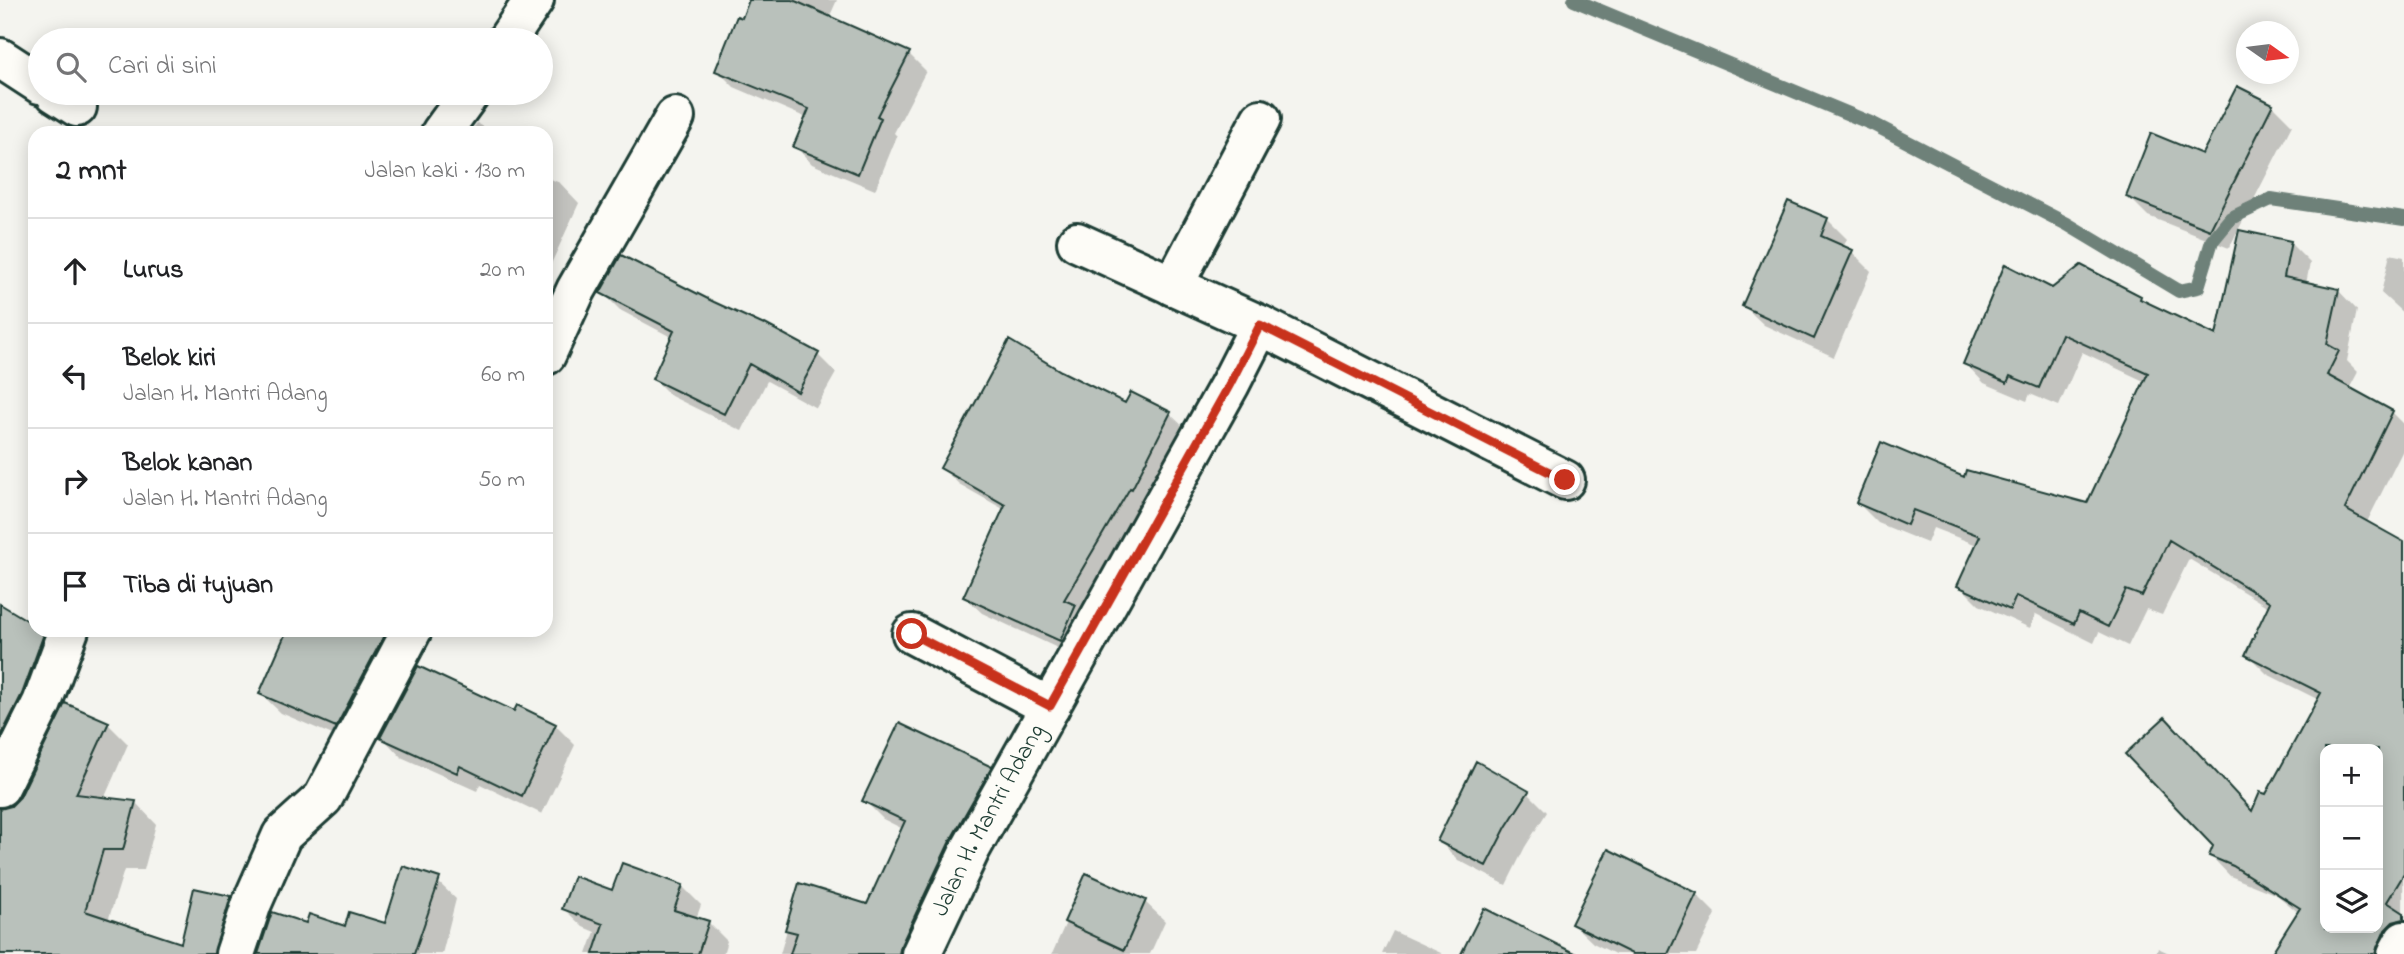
<!DOCTYPE html>
<html lang="id">
<meta charset="utf-8">
<style>
:root{--surface:#fff;--page:#f2f2f2;--text:#202124;--muted:#757577;--line:#e0e0e0}
body{margin:0;font-family:"Indie Flower",sans-serif;background:var(--page);color:var(--text)}
.controls{position:absolute;right:21px;bottom:21px;display:grid;overflow:hidden;border-radius:14px;box-shadow:0 4px 18px #0003}
.controls button{width:63px;height:63px;display:grid;place-items:center;padding:0;border:0;border-bottom:2px solid var(--line);background:var(--surface);color:var(--text);font:35px sans-serif}
.compass{position:absolute;left:2236px;top:21px;width:63px;height:63px;border-radius:50%;background:var(--surface);box-shadow:0 4px 18px #0003;rotate:104deg}
.stop{position:absolute;width:21px;height:21px;margin:-16px;border:5px solid #c8321e;border-radius:50%;background:#fff}
.stop.end{background:#c8321e;border-color:#fff;box-shadow:0 2px 7px #0008}
.list{margin:0;padding:0;list-style:none}
h2{display:flex;justify-content:space-between;align-items:center;height:91px;margin:0;padding:0 28px;font-size:30px}
h2 small{font-size:23px;font-weight:400;color:var(--muted)}
.list li{display:grid;grid-template-columns:46px 1fr auto;gap:21px;align-items:center;box-sizing:border-box;height:105px;padding:0 28px;border-top:2px solid var(--line)}
.list b{display:block;font-size:26px;white-space:nowrap}
.list p{margin:0;font-size:23px;white-space:nowrap;color:var(--muted)}
.list em{font-size:23px;font-style:normal;color:var(--muted)}
.icon{flex:none;width:38px;height:38px;fill:none;stroke:currentColor;stroke-width:2;stroke-linecap:round;stroke-linejoin:round}
.map{position:relative;flex:none;width:2404px;height:954px;overflow:hidden}
.search{position:absolute;background:var(--surface);box-shadow:0 4px 18px #0003;left:28px;top:28px;width:525px;height:77px;display:flex;align-items:center;gap:18px;box-sizing:border-box;padding:0 24px;border-radius:38px;color:var(--muted);font-size:26px}
.panel{position:absolute;background:var(--surface);box-shadow:0 4px 18px #0003;left:28px;top:126px;width:525px;height:511px;border-radius:21px}
.map>svg:first-child{display:block}
.shadow{fill:#0003;fill-rule:evenodd}
.lines{fill:none;stroke-linecap:round;stroke-linejoin:round}
.stream{stroke:#6e8179;stroke-width:14}
.building{fill:#b9c1bb;stroke:#1f3d34;stroke-width:2;fill-rule:evenodd}
.street-casing{stroke:#1f3d34;stroke-width:44}
.street{stroke:#fdfcf7;stroke-width:38}
.route{stroke:#c8321e;stroke-width:9}
.labels{text-anchor:middle;dominant-baseline:central;stroke-width:6;stroke-linejoin:round;paint-order:stroke}
.street-label{font-size:24px;fill:#1f3d34;stroke:#fdfcf7}
</style>
<div class="map">
<svg width="2404" height="954" viewBox="0 0 2404 954">
<rect width="100%" height="100%" fill="#f4f4ef"/>
<filter id="ink" filterUnits="userSpaceOnUse"><feTurbulence type="fractalNoise" baseFrequency=".0143" numOctaves="2"/><feDisplacementMap in="SourceGraphic" scale="14" xChannelSelector="R" yChannelSelector="G"/><feConvolveMatrix kernelMatrix="1 2 1 2 8 2 1 2 1" color-interpolation-filters="sRGB"/></filter>
<g filter="url(#ink)">
<path class="shadow" d="M751,0H837L829,18L909,54L926,71L894,133L897,136L875,190L812,164L795,146L807,118L734,87L717,70Z
M2238,88L2272,105L2292,125L2229,248L2148,216L2128,196L2203,156Z
M477,123L494,133H470Z
M546,177L560,183L579,203L551,264L546,262Z
M1827,219L1847,239L1843,248L1852,252L1871,271L1834,357L1764,325L1744,306Z
M2290,243L2310,263L2306,284L2338,290L2357,310L2347,361L2358,372L2349,389L2392,412L2404,424V448L2366,524L2404,547L2403,954H2273L2299,913L2277,895L2230,876L2211,856L2267,796L2319,700L2267,674L2247,654L2270,608L2189,559L2162,615L2146,609L2128,646L2099,632L2094,643L2036,614L2030,628L1979,605L1959,585L1977,545L1933,528L1927,543L1878,523L1858,503L2088,506L2146,382L2082,352L2059,406L2030,394L2027,401L1984,383L1965,363L2052,290L2140,297L2146,304L2217,337ZM2325,749H2378V928H2325Z
M2390,254L2404,257V314L2381,293Z
M602,292L713,304L765,326L818,355L836,373L816,408L767,381L742,431L671,396L654,379L673,338L620,310Z
M1060,372L1126,406L1170,414L1187,430L1077,657L982,613L965,597L1005,510L959,484L942,468Z
M0,606L35,627V630L44,632L65,653L0,801Z
M289,630H421L356,745L281,713L261,694Z
M515,713L555,725L575,745L542,814L480,784L477,791L401,757L382,737Z
M108,724L128,744L104,799L136,803L156,824L144,870H124L108,921L182,945L230,898L251,919L239,954H0V810L12,807Z
M990,768L1009,787L924,954H780L800,885L868,906L903,829L883,819L864,800Z
M1527,792L1547,812L1525,847L1506,885L1458,860L1439,841Z
M1087,875L1145,902L1165,921L1150,954H1052Z
M435,879L456,899L442,954H260L307,925L346,928L386,925Z
M682,886L701,905L696,919L708,922L727,941L723,954H587L595,932L583,927L564,909L613,892Z
M1696,894L1716,914L1696,954H1615L1593,943L1573,924Z
M1393,931L1443,954H1382Z
M2158,948L2171,954H2155Z"/>
<g class="lines">
<path class="stream" d="M1574,0L1873,124L2067,224L2179,291L2198,287L2212,241L2231,218L2271,199L2404,219"/>
</g>
<path class="building" d="M749,0H793L910,52L877,116L881,118L858,174L793,147L809,109L715,71L737,16L742,18Z
M2237,86L2273,104L2210,230L2126,197L2151,133L2202,154Z
M1788,201L1828,218L1821,236L1853,250L1814,339L1742,306Z
M2239,230L2291,241L2284,277L2339,289L2327,344L2339,351L2327,375L2393,411L2345,509L2404,542V874L2387,902L2404,913V919L2393,922L2385,930L2375,954H2271L2300,908L2233,866L2209,856L2213,846L2125,754L2165,717L2252,811L2260,792L2266,794L2321,693L2245,655L2270,602L2169,540L2142,596L2126,590L2108,627L2079,613L2074,624L2016,596L2010,610L1957,586L1980,536L1913,510L1907,525L1856,503L1881,442L1964,477L1966,470L2087,503L2148,373L2062,334L2039,388L2010,376L2007,383L1963,364L2005,264L2052,288L2081,265L2141,296L2140,299L2216,335ZM2325,749H2378V928H2325Z
M621,255L714,302L764,325L765,324L819,353L798,392L749,364L724,414L652,379L674,331L600,293Z
M1009,340L1061,371L1125,403L1131,392L1171,412L1132,489L1130,488L1064,600L1076,605L1060,641L963,597L1005,505L940,468Z
M0,604L35,625V630L45,631L22,694L0,738Z
M287,630H387L336,727L259,694Z
M418,666L514,711L517,705L556,724L522,796L460,766L457,773L380,738Z
M65,703L109,722L76,794L136,801L123,850H103L85,911L181,943L194,888L231,896L214,954H0V809L11,806L20,797Z
M899,723L992,767L950,841L901,945L899,954H790L797,933L785,930L799,883L867,904L905,821L862,801Z
M1476,761L1529,791L1506,827L1486,866L1437,841Z
M1608,849L1697,893L1668,954H1632L1571,924Z
M622,863L683,885L674,910L709,921L698,954H593L603,924L562,909L574,876L612,890Z
M403,866L440,878L414,954H258L272,912L306,923L309,914L345,926L349,912L385,923Z
M1086,873L1146,900L1124,950L1064,922Z
M1484,908L1576,954H1461Z"/>
<g class="lines">
<g class="street-casing">
<g id="street">
<path d="M507,40L534,0"/>
<path d="M0,58L40,84"/>
<path d="M55,93L77,107"/>
<path d="M441,133L470,93"/>
<path d="M1077,242L1260,325"/>
<path d="M1173,286L1261,119"/>
<path d="M546,355L576,290L675,117"/>
<path d="M912,634L1050,707"/>
<path d="M0,787L42,703L69,630"/>
<path d="M235,954L252,903L282,835L323,798L412,630"/>
<path id="s1" d="M921,954L970,850L1230,384L1260,325L1565,480"/>
<path d="M2397,954L2404,941"/>
</g>
</g>
<use href="#street" class="street"/>
</g>
</g>
<g class="lines" filter="url(#ink)">
<path class="route" d="M912,634L1050,706L1230,384L1260,325L1565,480"/>
</g>
<g class="labels">
<g class="street-label">
<text stroke="none"><textPath href="#s1" startOffset="150">Jalan H. Mantri Adang</textPath></text>
</g>
</g>
</svg>
<div class="controls">
<button>+</button>
<button>−</button>
<button><svg class="icon" aria-label="layers" viewBox="0 0 24 24"><path d="M12 4l9 5-9 5-9-5zM3 14l9 5 9-5"/></svg></button>
</div>
<svg class="compass" viewBox="-18 -18 36 36"><path d="M0-13l5 13h-10z" fill="#e53935"/><path d="M0 13l5-13h-10z" fill="#757577"/></svg>
<div class="stop" style="left:912px;top:634px"></div>
<div class="stop end" style="left:1565px;top:480px"></div>
<div class="search"><svg class="icon" aria-label="search" viewBox="0 0 24 24"><circle cx="10" cy="10" r="6"/><path d="M15 15l6 6"/></svg>Cari di sini</div>
<section class="panel">
<h2>2 mnt<small>Jalan kaki · 130 m</small></h2>
<ul class="list">
<li><svg class="icon" aria-label="ahead" viewBox="0 0 24 24"><path d="M12 20V5M6 11l6-6 6 6"/></svg><div><b>Lurus</b></div><em>20 m</em></li>
<li><svg class="icon" aria-label="left" viewBox="0 0 24 24"><path d="M17 20v-9H6M10 6l-5 5 5 5"/></svg><div><b>Belok kiri</b><p>Jalan H. Mantri Adang</p></div><em>60 m</em></li>
<li><svg class="icon" aria-label="right" viewBox="0 0 24 24"><path d="M7 20v-9h11M14 6l5 5-5 5"/></svg><div><b>Belok kanan</b><p>Jalan H. Mantri Adang</p></div><em>50 m</em></li>
<li><svg class="icon" aria-label="arrive" viewBox="0 0 24 24"><path d="M6 21V4h12l-3 4 3 4H6"/></svg><div><b>Tiba di tujuan</b></div></li>
</ul>
</section>
</div>
